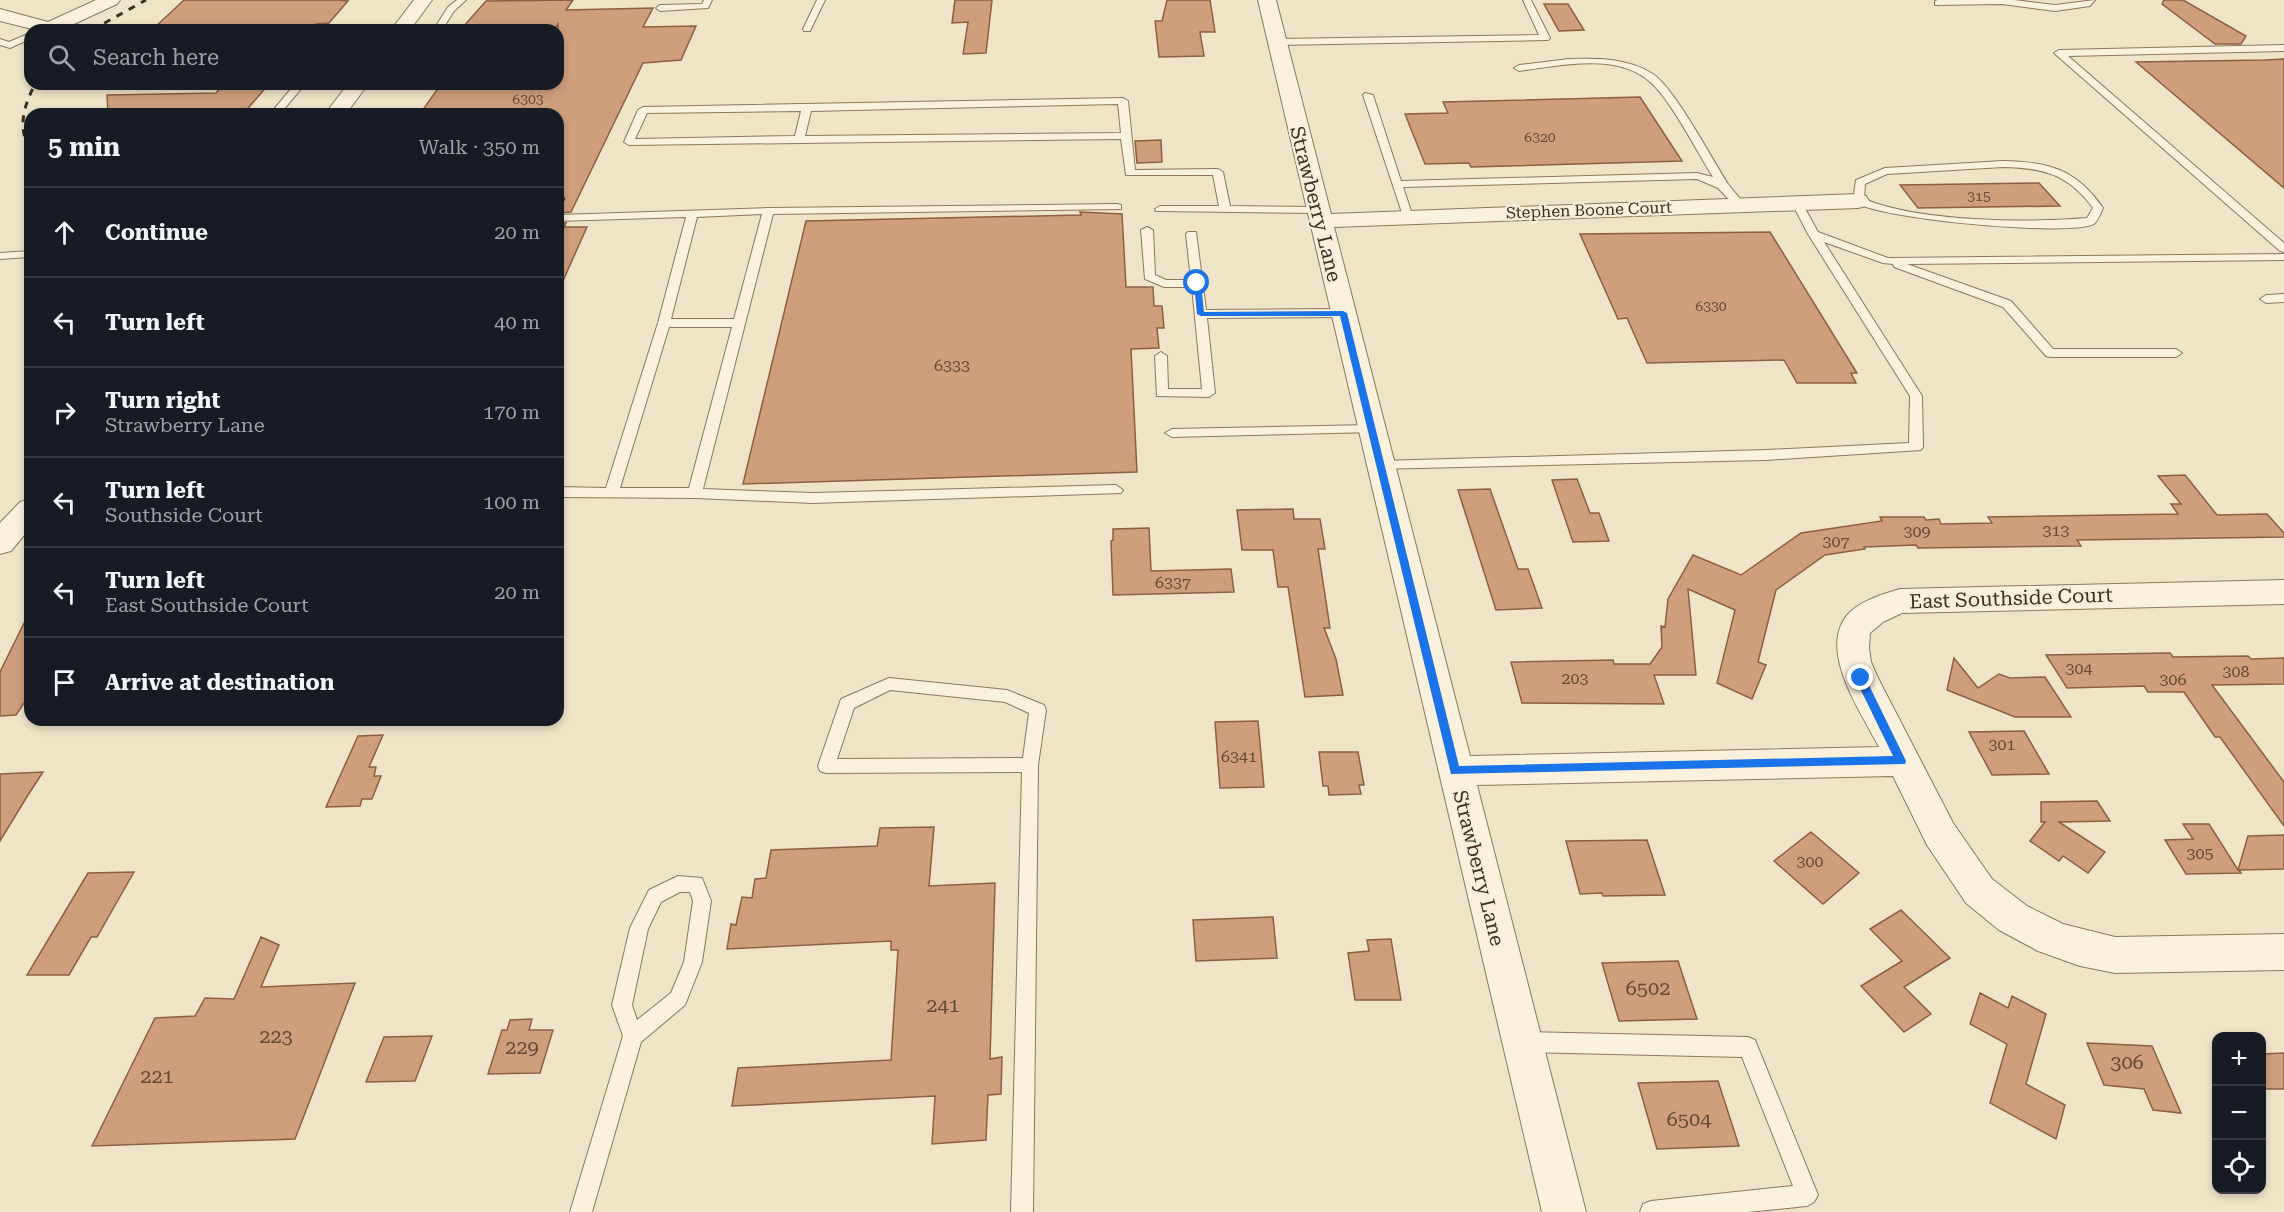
<!DOCTYPE html>
<meta charset="utf-8">
<style>
:root{--surface:#171b24;--page:#20242c;--text:#f1f3f6;--muted:#9ea1a6;--line:#363941}
body{margin:0;font-family:"Roboto Serif",serif;background:var(--page);color:var(--text)}
.controls{position:absolute;right:18px;bottom:18px;display:grid;overflow:hidden;border-radius:12px;box-shadow:0 3px 9px #0003}
.controls button{width:54px;height:54px;display:grid;place-items:center;padding:0;border:0;border-bottom:2px solid var(--line);background:var(--surface);color:var(--text);font:30px sans-serif}
.stop{position:absolute;width:18px;height:18px;margin:-14px;border:4px solid #1a73e8;border-radius:50%;background:#fff}
.stop.end{background:#1a73e8;border-color:#fff;box-shadow:0 2px 6px #0008}
.list{margin:0;padding:0;list-style:none}
h2{display:flex;justify-content:space-between;align-items:center;height:78px;margin:0;padding:0 24px;font-size:26px}
h2 small{font-size:20px;font-weight:400;color:var(--muted)}
.list li{display:grid;grid-template-columns:39px 1fr auto;gap:18px;align-items:center;box-sizing:border-box;height:90px;padding:0 24px;border-top:2px solid var(--line)}
.list b{display:block;font-size:22px;white-space:nowrap}
.list p{margin:0;font-size:20px;white-space:nowrap;color:var(--muted)}
.list em{font-size:20px;font-style:normal;color:var(--muted)}
.icon{flex:none;width:33px;height:33px;fill:none;stroke:currentColor;stroke-width:2;stroke-linecap:round;stroke-linejoin:round}
.map{position:relative;flex:none;width:2284px;height:1212px;overflow:hidden}
.search{position:absolute;background:var(--surface);box-shadow:0 3px 9px #0003;left:24px;top:24px;width:540px;height:66px;display:flex;align-items:center;gap:15px;box-sizing:border-box;padding:0 21px;border-radius:18px;color:var(--muted);font-size:22px}
.panel{position:absolute;background:var(--surface);box-shadow:0 3px 9px #0003;left:24px;top:108px;width:540px;height:618px;border-radius:18px}
.map>svg:first-child{display:block}
.building{fill:#cf9f7d;stroke:#8d5f41;stroke-width:1.5}
.lines{fill:none;stroke-linecap:round;stroke-linejoin:round}
.lane-casing{stroke:#8d765c;stroke-width:2}
.street-casing{stroke:#8d765c;stroke-width:2}
.lane{fill:#faf1dc;fill-rule:evenodd}
.street{fill:#faf1dc;fill-rule:evenodd}
.rail{stroke:#3d2e20;stroke-width:3;stroke-dasharray:7 7;stroke-linecap:butt}
.route{fill:#1a73e8}
.labels{text-anchor:middle;dominant-baseline:central;stroke-width:4.5;stroke-linejoin:round;paint-order:stroke}
.far-number-label{font-size:14px;fill:#624a37}
.far-street-label{font-size:16px;fill:#3d2e20;stroke:#f7eed8}
.number-label{font-size:16px;fill:#624a37}
.street-label{font-size:20px;fill:#3d2e20;stroke:#f7eed8}
.near-number-label{font-size:20px;fill:#624a37}
</style>
<div class="map">
<svg width="2284" height="1212" viewBox="0 0 2284 1212">
<rect width="100%" height="100%" fill="#f0e4c8"/>
<path class="building" d="M184,0H336L348,1L329,23L316,24L308,30H152Z
M573,0L566,10L653,8L643,27L696,26L681,60L643,63L571,212L558,213V114H420L441,84H558V24L554,30L463,27L486,1Z
M955,0H992L986,53L963,54L968,22L952,23Z
M1167,0H1210L1215,32H1200L1204,56L1159,57L1155,21H1162Z
M2164,0H2183L2246,36L2241,44H2215L2162,4Z
M1544,4H1568L1584,30L1559,31Z
M2284,59V188L2136,62L2265,60Z
M224,84H269L243,114H108L107,95L216,93Z
M1640,97L1682,161L1471,167L1469,163L1425,164L1405,114L1448,113L1443,102Z
M1161,140L1162,162L1137,163L1135,141Z
M2039,183L2060,206L1918,208L1900,185Z
M1080,212L1122,214L1126,287H1153L1154,306H1162L1164,328H1157L1159,348L1131,349L1137,472L743,484L806,221L1081,215Z
M558,223H566L564,227H587L558,292Z
M1770,232L1857,373H1851L1856,383H1797L1784,360L1647,363L1627,318L1618,319L1580,234Z
M2185,475L2217,515L2267,514L2284,533V537L2077,540L2081,546L1918,548L1916,545L1864,547L1865,549L1825,555L1776,590L1758,662L1766,665L1752,699L1717,683L1735,610L1688,589L1696,675H1654L1664,704L1522,703L1511,662L1613,660L1614,664H1650L1662,647L1661,626L1665,627L1668,599L1693,555L1741,575L1801,533L1882,521L1880,517H1924L1926,520L1939,519L1941,524L1992,523L1988,517L2178,514L2171,504H2181L2158,476Z
M1577,479L1590,513H1599L1609,541L1573,542L1552,480Z
M1490,489L1518,569H1528L1542,608L1496,610L1458,490Z
M1293,509L1294,519H1320L1325,549H1318L1330,628H1324L1336,659L1343,695L1305,697L1288,587H1278L1273,550H1242L1237,510Z
M1149,528L1151,571L1231,569L1234,592L1113,595L1111,541L1113,540V529Z
M30,611V694L16,715L0,716V672Z
M2170,653L2173,657L2248,656L2251,659L2284,658V684L2212,685L2284,782V826L2220,737H2215L2184,692H2148L2144,686L2067,688L2046,655Z
M1954,658L1978,688L1999,674L2010,678L2045,677L2071,717H2015L1947,690Z
M1258,721L1264,787L1220,788L1215,722Z
M2024,731L2049,774L1992,775L1969,732Z
M383,735L369,767H376L374,776H381L372,799H362L360,806L326,807L358,736Z
M1319,752H1358L1364,785H1359L1361,794L1329,795L1328,786H1323Z
M43,772L28,795L0,841V774Z
M2097,801L2110,821L2059,822L2105,852L2088,873L2063,856L2059,861L2030,841L2045,822H2041V802Z
M2183,824H2209L2238,870L2248,836L2284,835V869L2239,870L2241,873L2186,874L2165,840L2193,839Z
M934,827L929,886L995,883L990,1059L1002,1057L1001,1094L988,1095L986,1140L932,1144L935,1096L732,1106L738,1068L891,1060L898,950H891V941L727,949L731,924L736,925L742,897L752,898L755,879L766,878L771,850L877,846L880,828Z
M1811,832L1859,873L1823,904L1774,861Z
M1647,840L1665,895L1603,896L1602,893L1580,894L1566,841Z
M134,872L97,937H91L69,975H27L88,873Z
M1901,910L1950,958L1904,987L1931,1014L1904,1032L1861,986L1902,961L1870,929Z
M1273,917L1277,958L1196,961L1193,920Z
M261,937L279,945L261,987L355,983L295,1139L92,1146L155,1018L195,1016L205,998L234,999Z
M1391,939L1401,1000H1355L1348,953L1369,951L1367,940Z
M1678,961L1697,1019L1619,1021L1602,963Z
M1980,993L2008,1008L2012,996L2046,1014L2026,1084L2065,1105L2056,1139L1990,1103L2007,1044L1970,1024Z
M532,1019L529,1030H553L540,1073L488,1074L502,1030H507L510,1020Z
M432,1036L415,1081L366,1082L384,1037Z
M2087,1043L2152,1046L2181,1113L2153,1110L2144,1089L2104,1085Z
M2284,1053V1089H2262V1054Z
M1718,1081L1739,1146L1657,1149L1638,1083Z"/>
<g class="lines">
<g class="lane-casing">
<path id="lane" d="M457,0H466L454,11L442,30H409L413,27L436,26L448,7Z
M704,0H712L708,8L660,11L656,8L660,5L702,4Z
M817,0H825L810,31H804L803,29Z
M1523,0H1531L1550,38L1548,40L1277,45L1272,42L1277,39L1539,35Z
M1938,0H2014L2055,5L2095,0L2090,6L2055,11L2002,4L1935,5V1Z
M30,33V39L10,48L0,45V39L9,42Z
M2284,45V51L2068,56L2284,243V252L2280,251L2054,53L2059,50Z
M1569,59C1598,58 1629,58 1653,74C1675,89 1712,159 1728,184C1733,191 1740,198 1745,205L1744,207H1736L1718,188L1697,179L1403,187L1413,217L1412,219H1404L1363,95L1365,93L1373,95L1401,181L1697,173L1713,177C1697,152 1670,98 1649,81C1616,52 1558,66 1519,71L1514,68L1519,65Z
M295,84H305L280,114H270Z
M1123,98L1128,101L1135,170L1218,169L1223,172L1230,206L1317,207L1322,210L1317,213L1156,211L1155,209L1160,206H1219L1213,175H1126L1121,139L629,145L624,142L638,110L643,107ZM1118,104L1121,133L805,136L811,111ZM801,111L795,136L635,139L647,113Z
M2003,161C2049,162 2076,169 2103,208C2101,212 2098,221 2094,224C2071,237 1873,219 1853,201L1856,180L1885,168ZM2003,167C2044,168 2068,174 2093,208L2087,218C2026,223 1920,222 1864,199L1865,184L1887,174Z
M1797,200L1802,203L1818,232L1888,258L2284,254V260L1907,264L2011,301L2053,349H2176L2182,353L2176,357H2050L2046,356L2003,307L1894,267L1893,264L1883,263L1824,242L1922,396L1923,447L1921,450L1766,460L1375,469L1373,466L1375,463L1380,461L1766,450L1909,443L1910,396L1808,234L1792,203Z
M1117,204L1121,205V209L773,214L703,489L813,493L1116,485L1123,490L1121,493L813,503L695,498L558,497V487L606,488L658,323L686,217L558,221V215L768,208ZM762,214L734,319H671L697,217ZM669,327H732L689,488H620Z
M1147,227L1153,230L1155,275L1166,280H1191L1186,234L1188,232H1196L1206,310L1343,309L1349,313L1343,317L1207,318L1215,393L1209,397L1157,396L1155,356L1161,352L1167,356L1168,389H1202L1192,287H1164L1145,279L1141,230Z
M30,251V257L0,259V253Z
M2284,294V302L2266,303L2260,299L2266,295Z
M1371,425L1378,429L1376,432L1172,437L1165,433L1172,429Z
M889,678L1007,690L1044,705L1046,710L1038,765L1033,1212H1011L1022,772L826,773L820,771L818,766L841,699ZM890,690L1005,702L1029,713L1023,758L837,759L854,708Z
M678,876L702,878L711,901L702,962L685,1005L641,1042L592,1212H570L623,1036L612,1005L630,928L649,890ZM680,892H690L693,901L684,962L671,993L637,1020L632,1005L648,929L661,902Z
M1524,1032L1748,1037L1755,1040L1818,1195L1814,1202L1807,1206L1748,1212H1640L1643,1204L1651,1201L1793,1186L1742,1057L1524,1052L1517,1049L1514,1042L1517,1035Z"/>
</g>
<g class="street-casing">
<path id="street" d="M96,0H120L117,4L61,30H36L0,21V9L48,22Z
M414,0H432L410,30H391Z
M1258,0H1276L1331,214L1858,194L1866,196L1869,201L1866,206L1858,208L1334,227L1470,756L1879,747C1861,712 1815,647 1850,612C1863,600 1883,594 1900,589L2284,580V604L1902,613L1883,622L1870,633L1869,648L1871,662L1878,678L1953,823L1992,879L2027,906L2063,924L2115,937L2284,934V970L2115,973L2080,966L2038,951L1999,930L1966,903L1927,845L1893,776L1477,785L1586,1212H1542Z
M348,84H368L346,114H325Z
M30,499V528L11,551L0,554V523L20,502Z"/>
</g>
<use href="#lane" class="lane"/>
<use href="#street" class="street"/>
<path class="rail" d="M92,30L146,0
M30,149C17,127 24,106 35,84
M558,199H570"/>
</g>
<path class="route" d="M1197,281L1201,283L1204,312L1343,311L1347,313L1459,766L1893,756L1855,678L1861,674L1864,675L1906,761L1905,764L1451,774L1340,316H1201L1197,314L1194,283Z"/>
<g class="labels">
<g class="far-number-label">
<text x="528" y="99">6303</text>
<text x="1540" y="137">6320</text>
<text x="1979" y="196">315</text>
<text x="1711" y="306">6330</text>
</g>
<g class="far-street-label">
<text transform="translate(1589 210) rotate(-2)">Stephen Boone Court</text>
</g>
<g class="number-label">
<text x="952" y="365">6333</text>
<text x="2056" y="530">313</text>
<text x="1917" y="531">309</text>
<text x="1836" y="541">307</text>
<text x="1173" y="582">6337</text>
<text x="2079" y="668">304</text>
<text x="2236" y="671">308</text>
<text x="1575" y="678">203</text>
<text x="2173" y="679">306</text>
<text x="2002" y="744">301</text>
<text x="1239" y="756">6341</text>
<text x="2200" y="853">305</text>
<text x="1810" y="861">300</text>
</g>
<g class="street-label">
<text transform="translate(1316 204) rotate(76)">Strawberry Lane</text>
<text transform="translate(2011 598) rotate(-2)">East Southside Court</text>
<text transform="translate(1479 868) rotate(76)">Strawberry Lane</text>
</g>
<g class="near-number-label">
<text x="1648" y="988">6502</text>
<text x="943" y="1005">241</text>
<text x="276" y="1036">223</text>
<text x="522" y="1047">229</text>
<text x="2127" y="1062">306</text>
<text x="157" y="1076">221</text>
<text x="1689" y="1119">6504</text>
</g>
</g>
</svg>
<div class="controls">
<button>+</button>
<button>−</button>
<button><svg class="icon" aria-label="locate" viewBox="0 0 24 24"><circle cx="12" cy="12" r="6"/><path d="M12 2v4M12 18v4M2 12h4M18 12h4"/></svg></button>
</div>
<div class="stop" style="left:1197px;top:283px"></div>
<div class="stop end" style="left:1861px;top:678px"></div>
<div class="search"><svg class="icon" aria-label="search" viewBox="0 0 24 24"><circle cx="10" cy="10" r="6"/><path d="M15 15l6 6"/></svg>Search here</div>
<section class="panel">
<h2>5 min<small>Walk · 350 m</small></h2>
<ul class="list">
<li><svg class="icon" aria-label="ahead" viewBox="0 0 24 24"><path d="M12 20V5M6 11l6-6 6 6"/></svg><div><b>Continue</b></div><em>20 m</em></li>
<li><svg class="icon" aria-label="left" viewBox="0 0 24 24"><path d="M17 20v-9H6M10 6l-5 5 5 5"/></svg><div><b>Turn left</b></div><em>40 m</em></li>
<li><svg class="icon" aria-label="right" viewBox="0 0 24 24"><path d="M7 20v-9h11M14 6l5 5-5 5"/></svg><div><b>Turn right</b><p>Strawberry Lane</p></div><em>170 m</em></li>
<li><svg class="icon" aria-label="left" viewBox="0 0 24 24"><path d="M17 20v-9H6M10 6l-5 5 5 5"/></svg><div><b>Turn left</b><p>Southside Court</p></div><em>100 m</em></li>
<li><svg class="icon" aria-label="left" viewBox="0 0 24 24"><path d="M17 20v-9H6M10 6l-5 5 5 5"/></svg><div><b>Turn left</b><p>East Southside Court</p></div><em>20 m</em></li>
<li><svg class="icon" aria-label="arrive" viewBox="0 0 24 24"><path d="M6 21V4h12l-3 4 3 4H6"/></svg><div><b>Arrive at destination</b></div></li>
</ul>
</section>
</div>
